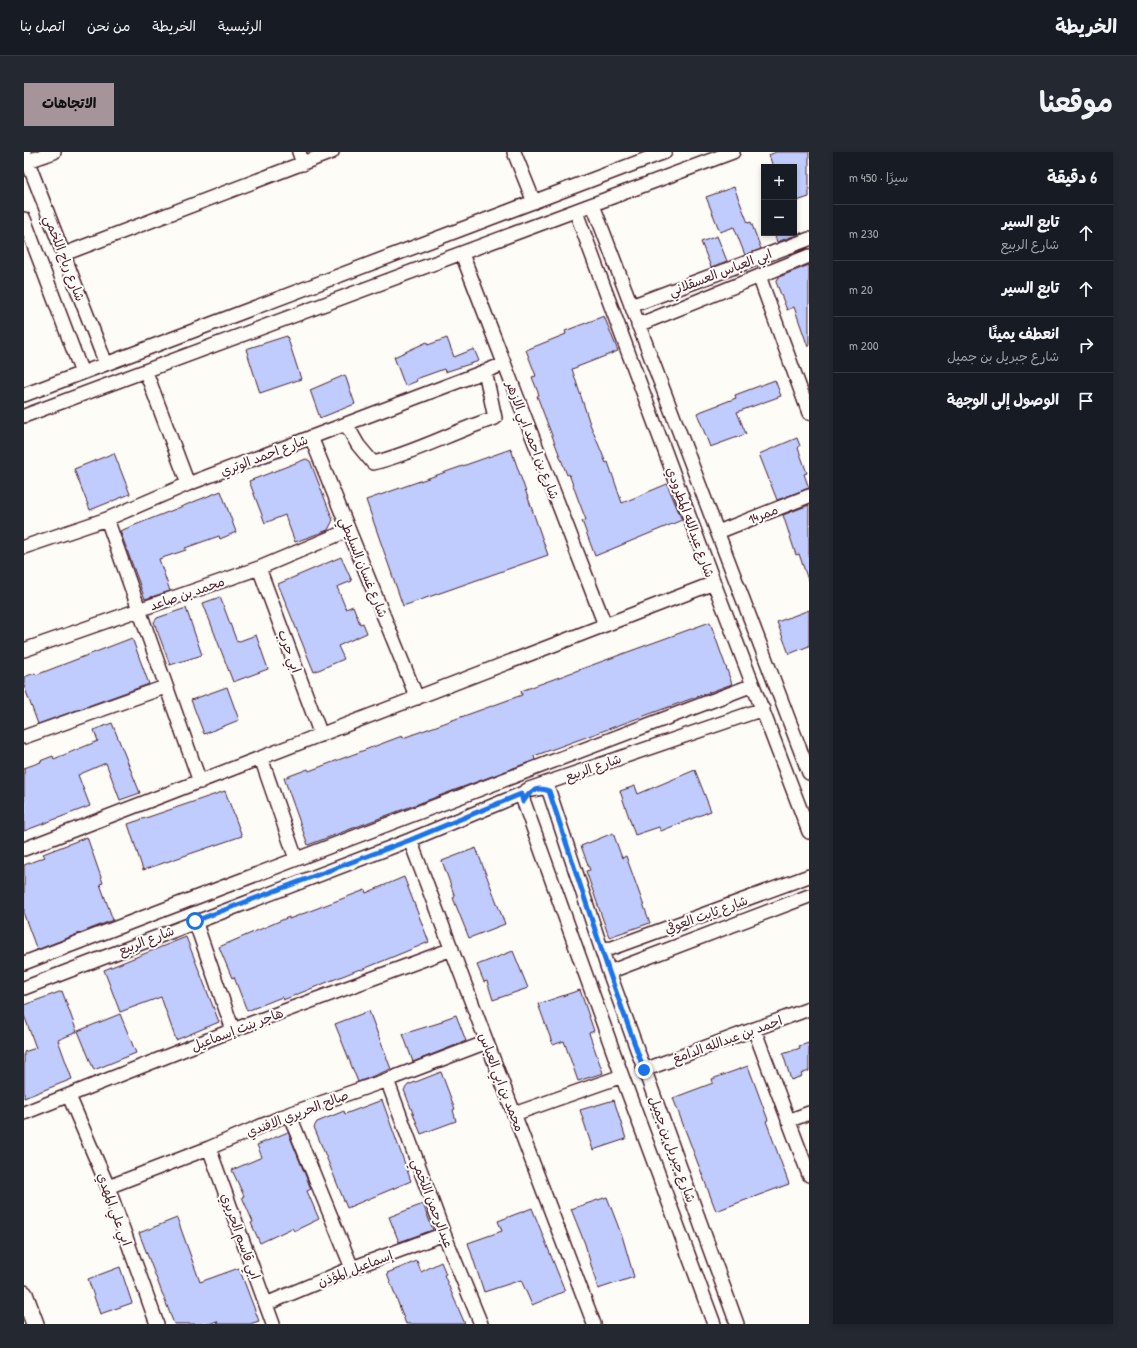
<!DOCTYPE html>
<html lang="ar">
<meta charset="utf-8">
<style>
:root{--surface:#171b24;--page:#242831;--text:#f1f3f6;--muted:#9ea1a6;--line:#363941;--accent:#a6949b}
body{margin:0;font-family:"Patrick Hand","Playpen Sans Arabic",sans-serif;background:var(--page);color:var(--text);direction:rtl}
.controls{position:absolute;right:12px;top:12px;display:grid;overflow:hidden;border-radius:0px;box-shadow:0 2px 6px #0003}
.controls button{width:36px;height:36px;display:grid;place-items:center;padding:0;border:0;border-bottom:1px solid var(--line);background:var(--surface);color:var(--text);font:20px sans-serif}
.stop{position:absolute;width:12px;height:12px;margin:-9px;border:3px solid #1a73e8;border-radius:50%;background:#fff}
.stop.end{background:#1a73e8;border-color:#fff;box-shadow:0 1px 4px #0008}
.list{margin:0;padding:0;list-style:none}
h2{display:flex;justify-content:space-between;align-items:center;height:52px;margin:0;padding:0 16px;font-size:17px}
h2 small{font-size:13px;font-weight:400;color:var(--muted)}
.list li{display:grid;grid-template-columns:26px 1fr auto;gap:12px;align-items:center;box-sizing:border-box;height:56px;padding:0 16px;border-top:1px solid var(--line)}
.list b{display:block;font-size:15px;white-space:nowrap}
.list p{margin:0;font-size:13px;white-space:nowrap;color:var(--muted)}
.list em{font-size:13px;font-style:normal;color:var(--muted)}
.icon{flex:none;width:22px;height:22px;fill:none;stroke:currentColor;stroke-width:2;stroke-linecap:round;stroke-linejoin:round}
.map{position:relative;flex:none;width:785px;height:1172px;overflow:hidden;direction:ltr;border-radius:0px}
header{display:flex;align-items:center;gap:24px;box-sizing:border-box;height:56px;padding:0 20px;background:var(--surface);border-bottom:1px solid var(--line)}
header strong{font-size:19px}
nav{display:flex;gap:22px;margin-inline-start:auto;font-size:14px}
.intro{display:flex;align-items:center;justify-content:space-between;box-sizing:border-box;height:96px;padding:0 24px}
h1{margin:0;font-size:28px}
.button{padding:10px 18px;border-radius:0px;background:var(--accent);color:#111;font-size:14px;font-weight:700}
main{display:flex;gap:24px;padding:0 24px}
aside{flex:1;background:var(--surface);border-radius:0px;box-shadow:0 2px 6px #0003}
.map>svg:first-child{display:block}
.building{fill:#bfccfd;stroke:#4a1f2b}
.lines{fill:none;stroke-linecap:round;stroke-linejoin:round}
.minor-casing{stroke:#4a1f2b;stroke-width:16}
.major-casing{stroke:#4a1f2b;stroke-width:20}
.minor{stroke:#fdfcf7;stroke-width:13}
.major{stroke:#fdfcf7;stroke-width:17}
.route{stroke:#1a73e8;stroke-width:5}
.labels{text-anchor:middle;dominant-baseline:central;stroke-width:4;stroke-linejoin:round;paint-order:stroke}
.street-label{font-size:13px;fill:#4a1f2b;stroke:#fdfcf7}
</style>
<header>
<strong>الخريطة</strong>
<nav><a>الرئيسية</a><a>الخريطة</a><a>من نحن</a><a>اتصل بنا</a></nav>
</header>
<div class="intro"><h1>موقعنا</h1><a class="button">الاتجاهات</a></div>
<main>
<aside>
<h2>6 دقيقة<small>سيرًا · 450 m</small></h2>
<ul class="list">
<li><svg class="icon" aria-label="ahead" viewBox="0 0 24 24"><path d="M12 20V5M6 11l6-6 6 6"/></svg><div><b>تابع السير</b><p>شارع الربيع</p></div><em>230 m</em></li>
<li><svg class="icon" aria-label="ahead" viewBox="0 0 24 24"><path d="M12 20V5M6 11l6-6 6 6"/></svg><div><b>تابع السير</b></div><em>20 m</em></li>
<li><svg class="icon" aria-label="right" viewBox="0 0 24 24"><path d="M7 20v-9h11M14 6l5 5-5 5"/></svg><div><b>انعطف يمينًا</b><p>شارع جبريل بن جميل</p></div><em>200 m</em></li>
<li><svg class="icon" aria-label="arrive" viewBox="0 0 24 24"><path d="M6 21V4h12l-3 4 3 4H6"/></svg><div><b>الوصول إلى الوجهة</b></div></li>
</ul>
</aside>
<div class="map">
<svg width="785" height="1172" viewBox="0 0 785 1172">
<rect width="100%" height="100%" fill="#fdfcf7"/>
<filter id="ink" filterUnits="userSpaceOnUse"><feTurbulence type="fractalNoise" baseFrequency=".025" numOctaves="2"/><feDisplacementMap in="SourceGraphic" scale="8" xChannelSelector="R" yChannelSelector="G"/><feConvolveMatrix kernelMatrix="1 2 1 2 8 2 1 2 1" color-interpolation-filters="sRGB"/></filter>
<g filter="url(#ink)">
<path class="building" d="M752,0H785V45L770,50V15H749L745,3Z
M710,35L724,71L727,70L737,97L721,103L710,75L696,80L682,45Z
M750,81H778L753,90Z
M693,84L703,109L687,115L677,90Z
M785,113V195H784L770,155L763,158L752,130L755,125Z
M580,164L594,199L548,217L566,272L582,311L584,310L598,351L643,332L658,368L571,404L558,369L562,368L554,347L545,322L543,323L513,244L515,243L508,225L512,224L502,198L542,182L541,179Z
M263,184L277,227L236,241L222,197Z
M423,186L430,205L450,197L455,209L421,220L420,217L392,227L393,229L381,234L370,205L403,190L404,193Z
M321,223L331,252L296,266L286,238Z
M751,228L757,244L713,260L722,282L686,295L673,261L712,246L711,243Z
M773,286L776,294L774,296L783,321L780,322L785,336L753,348L735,302Z
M487,297L524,403L379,454L342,348Z
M90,301L106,342L66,358L50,317Z
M282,307L286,309L309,368L304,378L271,390L261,363L241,371L225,329Z
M197,339L212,380L196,387L195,384L161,396L162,398L135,407L146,439L121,447L96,379Z
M785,353V428H784L775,402L772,403L759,363Z
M317,405L328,429L313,435L322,457L329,454L336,472L339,471L343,481L314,494L320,507L290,520L254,432Z
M196,445L213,490L232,483L244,517L209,530L179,451Z
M162,456L178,503L146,513L130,470L133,466Z
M785,458V494L765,502L753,470Z
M686,470L708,532L510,604L511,608L284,693L260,626L284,617L285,619L378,584L379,586L498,543L497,539Z
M108,486L125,532L14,572L0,534V525L11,521L12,523Z
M203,535L215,568L180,582L167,548Z
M88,571L116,641L96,648L82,611L54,623L66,654L0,679V616L17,610L16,609L29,604L30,607L74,589L70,578Z
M671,618L687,659L637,679L635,675L611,683L596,639L611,634L614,642Z
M201,639L218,684L119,718L104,672Z
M589,681L598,706L602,704L626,771L585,785L562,719L566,718L557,694Z
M63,685L79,731L76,732L89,768L13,798L0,763V713L21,705L19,702Z
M452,696L481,772L445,786L429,746L431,745L418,709Z
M380,725L405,790L337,818L336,817L259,848L258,845L223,859L210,825L208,826L195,795L265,765V767L341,738L342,741Z
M162,785L195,870L152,888L137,845L96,860L80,818Z
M489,799L504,836L469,848L463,829L460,830L453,813Z
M556,838L570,879L565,881L579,921L554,929L540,889L529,893L514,852Z
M38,839L53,880L34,888L48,927L0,946V900L12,896L0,863V853Z
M345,859L367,917L334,930L311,872Z
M96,862L112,901L70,918L54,879Z
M432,863L442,889L389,910L379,882L418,870V868Z
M785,891V919L777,922L778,924L767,928L759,902L776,896L775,894Z
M724,914L744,968L742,969L765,1032L692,1059L649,946L689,931L688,927Z
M417,920L431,957L429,958L432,969L397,982L380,938L384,933Z
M358,948L387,1029L323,1056L290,975L293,970L320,959L321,962Z
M590,948L602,987L569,998L556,958Z
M264,980L287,1037L283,1039L295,1067L270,1079L268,1076L236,1091L227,1071L229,1070L218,1045L220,1044L208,1018L238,1005L233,993Z
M583,1045L599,1087L610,1125L574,1137L561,1092L547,1057Z
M399,1052L409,1078L375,1090L365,1065Z
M508,1056L541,1139L508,1153L497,1128L460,1140L444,1091L478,1079L474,1069Z
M153,1066L176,1130L215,1116L235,1169L226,1172H194L193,1169L185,1172H150L115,1081Z
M393,1109L397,1120L417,1110L422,1122L420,1123L441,1172H382L363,1121Z
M96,1115L108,1151L76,1162L64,1127Z"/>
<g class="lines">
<g class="minor-casing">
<path id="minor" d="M0,0L82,212
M275,0L279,12
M490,0L510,50
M4,9L30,0
M569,53L785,621
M552,60L690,431L785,680
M0,67L58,221
M40,102L308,0
M438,102L581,473
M735,124L785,261
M607,154L785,87
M614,173L785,104
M122,220L164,332
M0,243L641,0
M0,264L709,0
M322,272L334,293L349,311C391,301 430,279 471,266L461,219
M287,285L393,546
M83,367L176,630
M694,380L785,344
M0,395L83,367L164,332L480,212
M235,416L297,583
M0,498L235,416L325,378
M0,585L141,535
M237,606L272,707
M509,638L519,636L525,639L585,820L713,1172
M497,642L598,924L690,1172
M386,688L570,1172
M0,697L690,431
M171,769L209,878
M578,797L588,796L785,724
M0,811L729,533
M585,820L785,744
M0,836L386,688L497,642L505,637L739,557
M730,877L785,1023
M620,918L785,857
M363,928L420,1082L457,1172
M45,944L84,1035L133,1172
M0,961L209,878L428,797
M265,962L328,1116
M490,962L598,924
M764,969L785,961
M185,996L249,1172
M84,1035L185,996L265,962L363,928L463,890
M242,1152L328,1116L420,1082"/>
</g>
<g class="major-casing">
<path id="major" d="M0,1142L11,1172"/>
</g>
<use href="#minor" class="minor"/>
<use href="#major" class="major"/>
</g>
</g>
<g class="lines" filter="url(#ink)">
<path class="route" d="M171,769L386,688L497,642L499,650C506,639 512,634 525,639L585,820L620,918"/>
</g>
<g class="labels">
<g class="street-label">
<text transform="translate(41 106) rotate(69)">شارع رباح اللخمي</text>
<text transform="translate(696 120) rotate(-21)">ابي العباس العسقلاني</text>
<text transform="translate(509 288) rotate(69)">شارع بن احمد ابي الازهر</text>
<text transform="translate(240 303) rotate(-21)">شارع احمد الوتري</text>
<text transform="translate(739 362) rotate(-22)">ممر14</text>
<text transform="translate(667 370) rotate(70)">شارع عبدالله المطرودي</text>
<text transform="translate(340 415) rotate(68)">شارع غسان السليطي</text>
<text transform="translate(163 441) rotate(-19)">محمد بن صاعد</text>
<text transform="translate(266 499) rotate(70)">ابي حرب</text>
<text transform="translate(569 615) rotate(-19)">شارع الربيع</text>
<text transform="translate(682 762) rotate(-20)">شارع ثابت العوفي</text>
<text transform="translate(122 788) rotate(-21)">شارع الربيع</text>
<text transform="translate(213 877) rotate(-21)">هاجر بنت إسماعيل</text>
<text transform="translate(703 887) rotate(-20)">احمد بن عبدالله الدامغ</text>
<text transform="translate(478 930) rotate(69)">محمد بن ابي العباس</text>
<text transform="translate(273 961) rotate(-21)">صالح الحريري الافندي</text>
<text transform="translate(649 997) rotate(70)">شارع جبريل بن جميل</text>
<text transform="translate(409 1051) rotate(69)">عبدالرحمن اللخمي</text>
<text transform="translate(91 1057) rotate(70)">ابي علي المهدي</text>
<text transform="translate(217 1084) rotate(70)">ابي قاسم الحريري</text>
<text transform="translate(331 1116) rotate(-21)">إسماعيل المؤذن</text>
</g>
</g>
</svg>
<div class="controls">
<button>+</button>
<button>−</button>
</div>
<div class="stop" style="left:171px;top:769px"></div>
<div class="stop end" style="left:620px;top:918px"></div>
</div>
</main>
